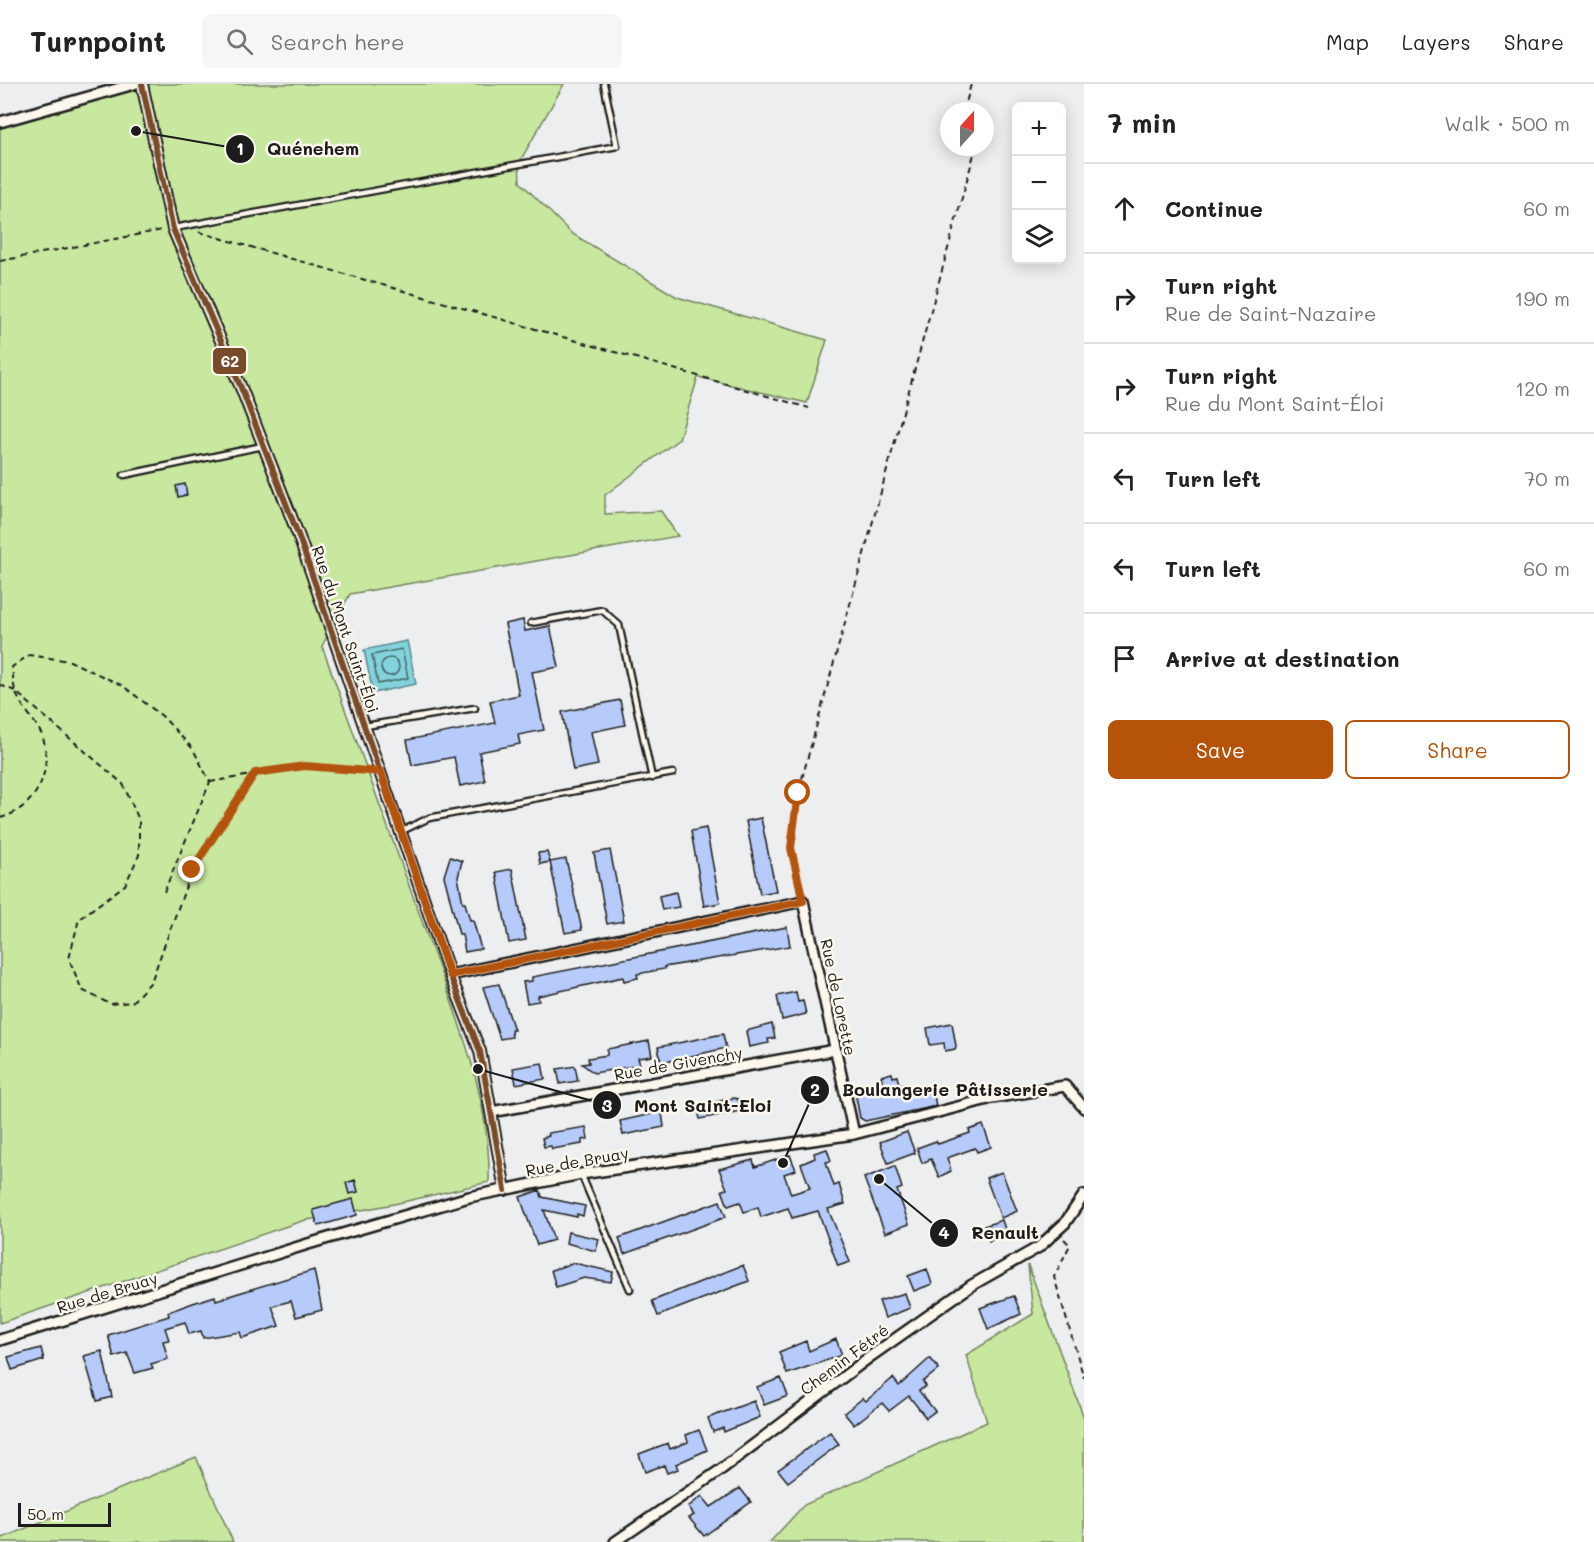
<!DOCTYPE html>
<meta charset="utf-8">
<style>
:root{--surface:#fff;--page:#f6f6f6;--text:#222;--muted:#767676;--line:#e0e0e0;--accent:#b45309}
body{margin:0;font-family:Mali,sans-serif;background:var(--page);color:var(--text)}
.controls{position:absolute;right:18px;top:18px;display:grid;overflow:hidden;border-radius:9px;box-shadow:0 3px 15px #0003}
.controls button{width:54px;height:54px;display:grid;place-items:center;padding:0;border:0;border-bottom:2px solid var(--line);background:var(--surface);color:var(--text);font:30px sans-serif}
.compass{position:absolute;left:940px;top:18px;width:54px;height:54px;border-radius:50%;background:var(--surface);box-shadow:0 3px 15px #0003;rotate:21deg}
.scale{position:absolute;left:18px;bottom:15px;width:93px;box-sizing:border-box;padding-left:6px;border:3px solid #1c1c1c;border-top:0;font-size:16px;line-height:21px;white-space:nowrap;color:#1c1c1c;-webkit-text-stroke:4px #fbf7ec;paint-order:stroke}
.stop{position:absolute;width:18px;height:18px;margin:-14px;border:4px solid #b45309;border-radius:50%;background:#fff}
.stop.end{background:#b45309;border-color:#fff;box-shadow:0 2px 6px #0008}
.list{margin:0;padding:0;list-style:none}
h2{display:flex;justify-content:space-between;align-items:center;height:78px;margin:0;padding:0 24px;font-size:26px}
h2 small{font-size:20px;font-weight:400;color:var(--muted)}
.list li{display:grid;grid-template-columns:39px 1fr auto;gap:18px;align-items:center;box-sizing:border-box;height:90px;padding:0 24px;border-top:2px solid var(--line)}
.list b{display:block;font-size:22px;white-space:nowrap}
.list p{margin:0;font-size:20px;white-space:nowrap;color:var(--muted)}
.list em{font-size:20px;font-style:normal;color:var(--muted)}
.actions{display:flex;gap:12px;padding:18px 24px}
.actions a{flex:1;padding:14px 0;border:2px solid var(--accent);border-radius:9px;text-align:center;font-size:21px;color:var(--accent)}
.actions .main{background:var(--accent);color:#fff}
.icon{flex:none;width:33px;height:33px;fill:none;stroke:currentColor;stroke-width:2;stroke-linecap:round;stroke-linejoin:round}
.map{position:relative;flex:none;width:1084px;height:1458px;overflow:hidden}
header{display:flex;align-items:center;gap:36px;box-sizing:border-box;height:84px;padding:0 30px;background:var(--surface);border-bottom:2px solid var(--line)}
header strong{font-size:28px}
nav{display:flex;gap:33px;margin-inline-start:auto;font-size:21px}
.search{width:420px;height:54px;background:var(--page);display:flex;align-items:center;gap:15px;box-sizing:border-box;padding:0 21px;border-radius:9px;color:var(--muted);font-size:22px}
main{display:flex}
aside{flex:1;background:var(--surface)}
.map>svg:first-child{display:block}
.green{fill:#c8e8a0;stroke:#72825e;stroke-width:1.5}
.water{fill:#83d3dd;stroke:#5a8a90;stroke-width:1.5}
.lines{fill:none;stroke-linecap:round;stroke-linejoin:round}
.shore{stroke:#456569;stroke-width:1.5}
.building{fill:#b6cbfa;stroke:#1c1c1c;stroke-width:1.5}
.service-casing{stroke:#1c1c1c;stroke-width:9}
.minor-casing{stroke:#1c1c1c;stroke-width:14}
.path{stroke:#1c1c1c;stroke-width:2;stroke-dasharray:6 4.5;stroke-linecap:butt}
.service{stroke:#fbf7ec;stroke-width:4.5}
.minor{stroke:#fbf7ec;stroke-width:9}
.bus-1-casing{stroke:#fbf7ec;stroke-width:10}
.bus-1{stroke:#7a4b2a;stroke-width:6}
.route{stroke:#b45309;stroke-width:8}
.labels{text-anchor:middle;dominant-baseline:central;stroke-width:5;stroke-linejoin:round;paint-order:stroke}
.street-label{font-size:16px;fill:#1c1c1c;stroke:#fbf7ec}
.leader{fill:none;stroke:#1c1c1c;stroke-width:2}
.callout-dot{fill:#1c1c1c;stroke:#fbf7ec;stroke-width:2}
.mark-label{font-size:18px;text-anchor:middle;font-weight:bold;fill:#fff}
.callout-label{font-size:18px;text-anchor:middle;font-weight:bold;fill:#1c1c1c;stroke:#fbf7ec;stroke-width:5;stroke-linejoin:round;paint-order:stroke}
.line-badge{stroke:#fbf7ec;stroke-width:2}
.badge-label{font-size:16px;text-anchor:middle;font-weight:bold;fill:#fff}
</style>
<header>
<strong>Turnpoint</strong>
<div class="search"><svg class="icon" aria-label="search" viewBox="0 0 24 24"><circle cx="10" cy="10" r="6"/><path d="M15 15l6 6"/></svg>Search here</div>
<nav><a>Map</a><a>Layers</a><a>Share</a></nav>
</header>
<main>
<div class="map">
<svg width="1084" height="1458" viewBox="0 0 1084 1458">
<rect width="100%" height="100%" fill="#edeeef"/>
<filter id="ink" filterUnits="userSpaceOnUse"><feTurbulence type="fractalNoise" baseFrequency=".0167" numOctaves="2"/><feDisplacementMap in="SourceGraphic" scale="12" xChannelSelector="R" yChannelSelector="G"/><feConvolveMatrix kernelMatrix="1 2 1 2 8 2 1 2 1" color-interpolation-filters="sRGB"/></filter>
<g filter="url(#ink)">
<path class="green" d="M134,0H564L519,79L520,98L571,149L677,213L827,256L807,319L698,293L679,355L605,411V430L661,427L678,452L350,510L322,562C356,655 389,747 423,840C453,923 491,1009 489,1098L394,1120L302,1137L0,1239V38Z
M1028,1181L1084,1334V1458H770L804,1421L987,1338L966,1271L1033,1230Z
M196,1373L233,1458H0V1455Z"/>
<path class="water" d="M407,557L416,600L373,609L364,566Z"/>
<g class="lines">
<path class="shore" d="M402,565L408,594L378,600L372,571Z
M381 583a9 9 0 1 1 18 0a9 9 0 1 1-18 0Z"/>
</g>
<path class="building" d="M185,400L187,411L178,413L176,402Z
M523,536L525,547L550,542L559,583L532,588L544,646L518,651L520,660L479,668L485,697L460,702L454,673L412,681L407,656L495,639L490,617L519,611L505,540Z
M620,616L625,641L591,648L598,681L573,686L562,628Z
M761,734L776,807L760,810L746,737Z
M706,744L720,819L704,822L691,747Z
M610,766L624,837L607,840L594,769Z
M547,768L550,778L566,775L582,846L565,849L550,778L540,780L538,769Z
M450,773L462,777L458,793L463,819H465L470,836H473L481,865L465,868L462,850H459L444,792Z
M512,785L526,856L509,859L496,788Z
M676,808L679,823L662,826L659,812Z
M787,843L790,862L664,883V885L637,890L638,894L624,897L623,893L538,912L539,917L527,919L523,898L532,897V893Z
M499,900L514,946H511L512,953L500,955L483,903Z
M796,908L798,918L803,917L806,930L782,936L777,912Z
M952,939L956,962L955,965L945,967L944,959L930,961L927,944Z
M772,940L775,954L768,955L769,959L749,963L746,947Z
M723,950L726,964L661,979L658,963Z
M649,957L652,972L638,974L640,981L594,989L582,980L589,979L588,974L607,971V965Z
M542,979L545,995L516,1000L513,984Z
M575,982L578,997L560,1000L557,985Z
M892,989L893,993L897,992L899,1000H903L906,1012L933,1006L936,1022L865,1037L860,1034L856,1013L861,1011L860,1006L883,1000L881,992Z
M733,1014L738,1015L741,1027L700,1035L697,1022Z
M656,1029H662L664,1043L623,1051L620,1037Z
M983,1041L991,1063L977,1068L975,1064L947,1074L951,1087L939,1093L931,1075L922,1079L917,1064L936,1057L938,1060L970,1049L969,1046Z
M586,1043L588,1055L582,1056V1060L552,1065L551,1062L544,1063L542,1054L549,1052L548,1049Z
M907,1048L915,1069L888,1079L880,1058Z
M827,1065L831,1077L826,1078L834,1102L839,1100L845,1120L828,1125L850,1178L838,1182L818,1127L792,1134L788,1124L761,1133L758,1123L744,1128L740,1118L728,1122L722,1106L727,1105L719,1085L753,1076L755,1083L790,1071L796,1086L784,1090L791,1110L810,1104L801,1080L815,1074L814,1069Z
M895,1082L902,1104L897,1106L909,1140L885,1149L864,1094Z
M1002,1088L1017,1127L1001,1134L986,1094Z
M355,1096L358,1108L349,1110L346,1099Z
M540,1106L542,1113L585,1122L583,1132L577,1130V1133L544,1126L554,1156L537,1161L520,1113Z
M353,1115L357,1131L318,1142L313,1126Z
M720,1117L726,1133L624,1170L619,1154Z
M1002,1136L1007,1151L989,1157L984,1142Z
M568,1148L599,1155L596,1167L566,1159Z
M574,1179L613,1188L611,1198L584,1194L556,1203L551,1186Z
M743,1181L749,1197L658,1232L652,1217Z
M927,1185L932,1200L914,1207L908,1192Z
M314,1186L322,1226L296,1233L291,1217L272,1222L279,1242L242,1254L240,1248L203,1254L201,1247L189,1250L185,1238L165,1244L169,1256L163,1257L168,1275L151,1280L153,1284L135,1289L127,1269L114,1273L108,1251L169,1232L168,1228L193,1219L215,1212L216,1216Z
M905,1209L910,1224L885,1234L879,1217Z
M1014,1212L1021,1230L988,1245L980,1224Z
M836,1255L842,1271L787,1290L779,1268L806,1257L809,1267Z
M41,1264L44,1276L12,1286L8,1273Z
M102,1267L112,1313L97,1317L84,1272Z
M930,1274L939,1285L923,1298L926,1302L919,1307L935,1327L926,1334L909,1312L889,1327L882,1319L854,1341L844,1329L863,1314L866,1317L893,1294L899,1302Z
M781,1294L788,1312L764,1321L757,1303Z
M754,1317L760,1333L724,1348L723,1344L713,1348L708,1334Z
M699,1346L707,1366L676,1380L678,1385L667,1389L664,1381L645,1388L639,1370L668,1359L670,1365L688,1358L686,1351Z
M830,1348L839,1360L788,1398L778,1386Z
M740,1404L751,1418L704,1452L689,1434L694,1431L688,1423L702,1412L711,1423Z"/>
<g class="lines">
<g class="service-casing">
<path id="service" d="M174,144L617,62L604,0
M124,391L263,362
M531,539L602,526L619,541L652,694
M365,642L475,624
M402,747L429,734L673,689
M581,1090L630,1205"/>
</g>
<g class="minor-casing">
<path id="minor" d="M142,0L173,145L242,306L299,453L450,891L480,967L505,1106
M0,38L134,0
M450,891L803,817L854,1050
M491,1028L835,966
M0,1256L308,1160L469,1113L581,1090L854,1050L992,1014L1065,1002L1084,1024
M615,1458L719,1387L871,1272L972,1201L1039,1163L1065,1139L1084,1111"/>
</g>
<path class="path" d="M964,27L971,0
M199,148L809,324
M0,177L162,146
M0,601L15,607L123,700L139,736V771L125,801L79,835L69,875L82,906L110,920L132,918L151,898L192,786L255,689
M210,698L305,682L368,687
M0,734C35,725 53,689 43,654C37,637 20,623 15,606C13,599 13,590 12,583L29,571L70,577L123,602L162,632L193,665L210,698L164,808
M801,808L791,764L798,709L976,63
M1064,1155L1070,1161L1054,1193L1084,1294"/>
<use href="#service" class="service"/>
<use href="#minor" class="minor"/>
<g class="bus-1-casing">
<path id="bus-1" d="M142,0L173,145L242,306L299,453L450,891L480,967L505,1106"/>
</g>
<use href="#bus-1" class="bus-1"/>
</g>
</g>
<g class="lines" filter="url(#ink)">
<path class="route" d="M192,786L255,689L305,682L381,688L450,891L803,817L791,764L798,709"/>
</g>
<g class="labels">
<g class="street-label">
<text transform="translate(346 545) rotate(71)">Rue du Mont Saint-Éloi</text>
<text transform="translate(839 913) rotate(78)">Rue de Lorette</text>
<text transform="translate(678 979) rotate(-10)">Rue de Givenchy</text>
<text transform="translate(577 1077) rotate(-10)">Rue de Bruay</text>
<text transform="translate(107 1208) rotate(-17)">Rue de Bruay</text>
<text transform="translate(844 1275) rotate(-37)">Chemin Fétré</text>
</g>
</g>
<path class="leader" d="M136 47L240 65M783 1079L815 1006M478 985L607 1021M879 1095L944 1149"/>
<g class="callout-dot">
<circle cx="136" cy="47" r="6"/>
<circle cx="783" cy="1079" r="6"/>
<circle cx="478" cy="985" r="6"/>
<circle cx="879" cy="1095" r="6"/>
<circle cx="240" cy="65" r="15"/>
<circle cx="815" cy="1006" r="15"/>
<circle cx="607" cy="1021" r="15"/>
<circle cx="944" cy="1149" r="15"/>
</g>
<g class="mark-label">
<text x="240" y="71">1</text>
<text x="815" y="1012">2</text>
<text x="607" y="1028">3</text>
<text x="944" y="1155">4</text>
</g>
<g class="callout-label">
<text x="313" y="71">Quénehem</text>
<text x="945" y="1012">Boulangerie Pâtisserie</text>
<text x="703" y="1028">Mont Saint-Eloi</text>
<text x="1005" y="1155">Renault</text>
</g>
<rect class="line-badge" x="212" y="263" width="35" height="28" rx="6" fill="#7a4b2a"/>
<g class="badge-label">
<text x="230" y="283">62</text>
</g>
</svg>
<div class="controls">
<button>+</button>
<button>−</button>
<button><svg class="icon" aria-label="layers" viewBox="0 0 24 24"><path d="M12 4l9 5-9 5-9-5zM3 14l9 5 9-5"/></svg></button>
</div>
<svg class="compass" viewBox="-18 -18 36 36"><path d="M0-13l5 13h-10z" fill="#e53935"/><path d="M0 13l5-13h-10z" fill="#767676"/></svg>
<div class="scale">50 m</div>
<div class="stop" style="left:798px;top:709px"></div>
<div class="stop end" style="left:192px;top:786px"></div>
</div>
<aside>
<h2>7 min<small>Walk · 500 m</small></h2>
<ul class="list">
<li><svg class="icon" aria-label="ahead" viewBox="0 0 24 24"><path d="M12 20V5M6 11l6-6 6 6"/></svg><div><b>Continue</b></div><em>60 m</em></li>
<li><svg class="icon" aria-label="right" viewBox="0 0 24 24"><path d="M7 20v-9h11M14 6l5 5-5 5"/></svg><div><b>Turn right</b><p>Rue de Saint-Nazaire</p></div><em>190 m</em></li>
<li><svg class="icon" aria-label="right" viewBox="0 0 24 24"><path d="M7 20v-9h11M14 6l5 5-5 5"/></svg><div><b>Turn right</b><p>Rue du Mont Saint-Éloi</p></div><em>120 m</em></li>
<li><svg class="icon" aria-label="left" viewBox="0 0 24 24"><path d="M17 20v-9H6M10 6l-5 5 5 5"/></svg><div><b>Turn left</b></div><em>70 m</em></li>
<li><svg class="icon" aria-label="left" viewBox="0 0 24 24"><path d="M17 20v-9H6M10 6l-5 5 5 5"/></svg><div><b>Turn left</b></div><em>60 m</em></li>
<li><svg class="icon" aria-label="arrive" viewBox="0 0 24 24"><path d="M6 21V4h12l-3 4 3 4H6"/></svg><div><b>Arrive at destination</b></div></li>
</ul>
<div class="actions"><a class="main">Save</a><a>Share</a></div>
</aside>
</main>
